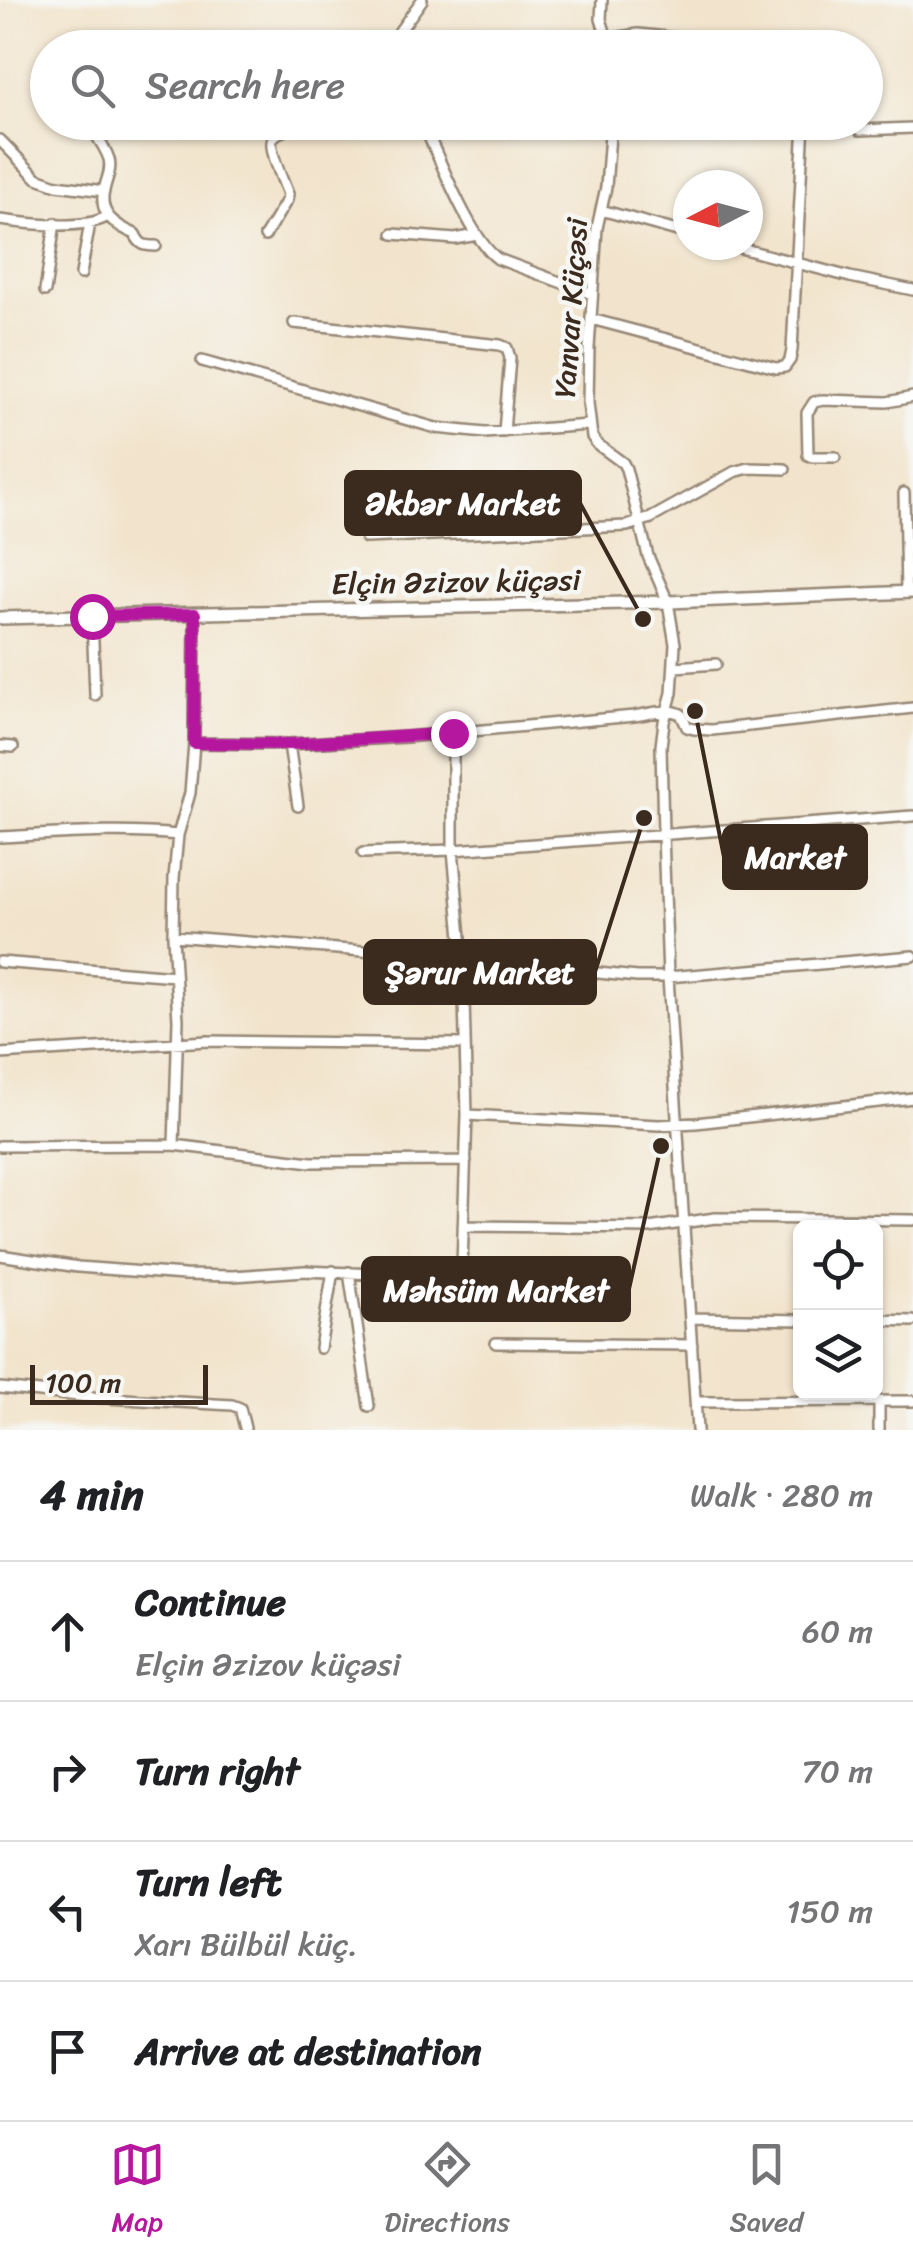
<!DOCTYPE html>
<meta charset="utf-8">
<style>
:root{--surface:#fff;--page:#f2f2f2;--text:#202124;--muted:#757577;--line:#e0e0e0;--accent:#b5179e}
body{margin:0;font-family:Sriracha,sans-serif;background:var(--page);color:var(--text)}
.controls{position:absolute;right:30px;bottom:30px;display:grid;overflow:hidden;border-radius:15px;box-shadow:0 2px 8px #0004}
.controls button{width:90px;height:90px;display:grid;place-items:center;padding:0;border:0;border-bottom:2px solid var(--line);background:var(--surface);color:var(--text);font:50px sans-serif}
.compass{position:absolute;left:673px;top:170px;width:90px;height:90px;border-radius:50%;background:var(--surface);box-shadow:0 2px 8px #0004;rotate:264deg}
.scale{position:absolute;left:30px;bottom:25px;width:178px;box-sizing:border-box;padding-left:10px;border:5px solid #3b2a1e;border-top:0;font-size:28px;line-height:35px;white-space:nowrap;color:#3b2a1e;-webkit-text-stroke:8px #f6f6f2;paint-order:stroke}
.stop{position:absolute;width:30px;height:30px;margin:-22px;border:8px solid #b5179e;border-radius:50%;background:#fff}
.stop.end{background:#b5179e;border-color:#fff;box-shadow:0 2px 10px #0008}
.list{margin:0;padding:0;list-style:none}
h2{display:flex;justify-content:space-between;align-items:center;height:130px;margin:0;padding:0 40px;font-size:42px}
h2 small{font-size:32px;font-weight:400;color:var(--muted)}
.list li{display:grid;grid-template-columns:65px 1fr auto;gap:30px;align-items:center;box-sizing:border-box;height:140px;padding:0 40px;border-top:2px solid var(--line)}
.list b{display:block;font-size:38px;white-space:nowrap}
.list p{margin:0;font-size:32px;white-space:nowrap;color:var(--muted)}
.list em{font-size:32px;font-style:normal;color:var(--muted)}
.icon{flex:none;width:55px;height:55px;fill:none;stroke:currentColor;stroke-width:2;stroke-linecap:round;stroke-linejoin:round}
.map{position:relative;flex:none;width:913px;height:1430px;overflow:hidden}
.search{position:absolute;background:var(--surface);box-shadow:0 2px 8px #0004;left:30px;right:30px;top:30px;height:110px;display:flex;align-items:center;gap:25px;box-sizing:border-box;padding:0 35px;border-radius:55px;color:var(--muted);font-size:38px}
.sheet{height:690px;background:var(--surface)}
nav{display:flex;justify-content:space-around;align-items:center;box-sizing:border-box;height:140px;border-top:2px solid var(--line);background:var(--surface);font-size:28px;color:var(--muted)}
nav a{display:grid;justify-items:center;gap:5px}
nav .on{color:var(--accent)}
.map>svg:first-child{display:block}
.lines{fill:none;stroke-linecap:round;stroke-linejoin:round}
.minor-casing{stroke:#968775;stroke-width:14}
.tertiary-casing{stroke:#968775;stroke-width:16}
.minor{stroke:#fff;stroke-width:9}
.tertiary{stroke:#fff;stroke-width:11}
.route{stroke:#b5179e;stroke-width:12}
.labels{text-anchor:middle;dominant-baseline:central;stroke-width:9;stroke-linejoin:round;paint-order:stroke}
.street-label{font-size:30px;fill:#3b2a1e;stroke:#f6f6f2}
.leader{fill:none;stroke:#3b2a1e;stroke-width:4}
.callout-dot{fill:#3b2a1e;stroke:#f6f6f2;stroke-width:4}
.callout{fill:#3b2a1e;stroke:#3b2a1e;stroke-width:4}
.callout-label{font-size:32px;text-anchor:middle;font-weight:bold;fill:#fff}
</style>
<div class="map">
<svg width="913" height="1430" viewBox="0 0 913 1430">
<rect width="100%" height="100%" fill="#f6f6f2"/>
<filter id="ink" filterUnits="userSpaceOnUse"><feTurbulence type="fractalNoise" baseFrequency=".01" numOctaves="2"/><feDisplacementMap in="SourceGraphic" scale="20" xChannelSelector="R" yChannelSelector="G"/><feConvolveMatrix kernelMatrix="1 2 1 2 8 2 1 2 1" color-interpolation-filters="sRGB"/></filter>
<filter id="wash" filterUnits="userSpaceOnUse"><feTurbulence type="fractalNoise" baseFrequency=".0048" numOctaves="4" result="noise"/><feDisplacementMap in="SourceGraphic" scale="40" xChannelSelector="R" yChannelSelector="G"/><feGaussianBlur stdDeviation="2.25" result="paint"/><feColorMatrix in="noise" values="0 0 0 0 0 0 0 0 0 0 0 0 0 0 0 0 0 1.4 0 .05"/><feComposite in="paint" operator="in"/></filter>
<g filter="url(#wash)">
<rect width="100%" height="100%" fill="#f2e4cc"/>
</g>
<g filter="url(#ink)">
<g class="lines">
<g class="minor-casing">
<path id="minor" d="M602,0L601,19L610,48
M66,48L67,43
M393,48L399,32L422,0
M584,48L607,39L638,34L776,48
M818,48L832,46
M87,122C94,133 105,146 109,159C112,171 106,179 104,191C98,215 117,226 135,234C140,245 144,246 156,246
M422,122C439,156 470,240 498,259L592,294
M611,122L606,187L597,228L589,348L588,403L592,437L597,444L623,463L626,469L648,556L668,602L675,644L672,693L664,722L661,746L663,834L668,977L697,1430
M860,130L913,128
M0,140L37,178L57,185L104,191
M601,210L688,234
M0,220C28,224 84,231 108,216
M393,234L455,239L477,235
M265,236L287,200L288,194C284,183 267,147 273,138C278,129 302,126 311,122
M729,245L850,277L913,290
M81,274L90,223
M45,291L55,223
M591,319L776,368L785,367L790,360L792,350L804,122
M294,323L500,345L507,348L510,358L504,432
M202,361L436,428L485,433L589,425
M835,457H812L808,455L807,413L814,402L823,400L887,402L913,397
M904,493L906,592
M366,538L627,526L651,518L734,472L749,468L785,469
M92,616L95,695
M675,667L716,664
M194,743L289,744L407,737L634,716L669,710L681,714L687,727L694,729L712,730L913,708
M289,744L298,806
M0,746L13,747
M0,837C60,834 119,829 178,835
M363,853L453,850L913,816
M173,936L463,959L637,977H668L913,956
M0,962L175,976
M0,1054L208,1041L465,1044
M467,1115L659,1125L696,1123L913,1098
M174,1145L178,1020L173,936L174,878L178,835L190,793L194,743L195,613
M0,1146L174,1145L311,1162L466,1161
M463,1226L649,1228L715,1218L913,1220
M0,1255L78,1267L184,1275L233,1276L305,1271L446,1277L459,1272L462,1265L467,1115L463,959L453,850V733
M349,1272L369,1406
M690,1318L800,1320
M876,1320L913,1321
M496,1343L692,1345
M320,1348L333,1271
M0,1388L89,1397L232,1405L240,1408L245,1428
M696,1402L913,1401
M879,1402V1430"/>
</g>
<g class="tertiary-casing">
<path id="tertiary" d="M0,618L668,602L913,592"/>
</g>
<use href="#minor" class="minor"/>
<use href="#tertiary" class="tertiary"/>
</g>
</g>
<g class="lines" filter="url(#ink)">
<path class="route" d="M92,616L195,614L194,743L290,744L453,733"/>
</g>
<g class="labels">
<g class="street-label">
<text transform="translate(571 308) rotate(-86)">Yanvar Küçəsi</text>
<text transform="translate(456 582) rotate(-1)">Elçin Əzizov küçəsi</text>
</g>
</g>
<path class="leader" d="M643 619L580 503M695 711L724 857M644 818L595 972M661 1146L629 1289"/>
<g class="callout-dot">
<circle cx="643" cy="619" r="10"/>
<circle cx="695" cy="711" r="10"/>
<circle cx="644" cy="818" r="10"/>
<circle cx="661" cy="1146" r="10"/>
</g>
<g class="callout">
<rect x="346" y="472" width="234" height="62" rx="10"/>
<rect x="724" y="826" width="142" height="62" rx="10"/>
<rect x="365" y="941" width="230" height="62" rx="10"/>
<rect x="363" y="1258" width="266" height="62" rx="10"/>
</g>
<g class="callout-label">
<text x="463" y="514">Əkbər Market</text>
<text x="795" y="868">Market</text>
<text x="480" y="983">Şərur Market</text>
<text x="496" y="1301">Məhsüm Market</text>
</g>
</svg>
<div class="controls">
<button><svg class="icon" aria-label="locate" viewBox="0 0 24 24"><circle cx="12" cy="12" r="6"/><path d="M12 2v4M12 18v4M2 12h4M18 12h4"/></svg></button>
<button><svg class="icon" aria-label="layers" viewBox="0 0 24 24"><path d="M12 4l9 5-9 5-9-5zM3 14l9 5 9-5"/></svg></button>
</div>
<svg class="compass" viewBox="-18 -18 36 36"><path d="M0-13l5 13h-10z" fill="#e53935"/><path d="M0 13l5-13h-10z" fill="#757577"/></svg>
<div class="scale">100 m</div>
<div class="stop" style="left:92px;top:616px"></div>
<div class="stop end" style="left:453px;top:733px"></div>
<div class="search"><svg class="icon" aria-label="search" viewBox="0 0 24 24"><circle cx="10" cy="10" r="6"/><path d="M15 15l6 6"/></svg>Search here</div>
</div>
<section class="sheet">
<h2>4 min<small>Walk · 280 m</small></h2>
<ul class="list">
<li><svg class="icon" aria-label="ahead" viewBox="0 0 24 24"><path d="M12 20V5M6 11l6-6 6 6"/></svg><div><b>Continue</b><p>Elçin Əzizov küçəsi</p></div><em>60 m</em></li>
<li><svg class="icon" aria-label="right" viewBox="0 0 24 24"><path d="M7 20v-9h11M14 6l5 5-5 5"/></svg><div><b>Turn right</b></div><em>70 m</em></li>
<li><svg class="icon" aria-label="left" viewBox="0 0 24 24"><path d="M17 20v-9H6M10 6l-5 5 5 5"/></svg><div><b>Turn left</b><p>Xarı Bülbül küç.</p></div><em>150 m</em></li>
<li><svg class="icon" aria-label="arrive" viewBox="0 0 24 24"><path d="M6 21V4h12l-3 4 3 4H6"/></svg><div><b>Arrive at destination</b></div></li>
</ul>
</section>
<nav>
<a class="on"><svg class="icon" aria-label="map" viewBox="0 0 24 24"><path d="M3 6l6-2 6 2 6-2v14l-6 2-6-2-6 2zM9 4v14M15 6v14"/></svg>Map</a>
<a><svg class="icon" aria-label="directions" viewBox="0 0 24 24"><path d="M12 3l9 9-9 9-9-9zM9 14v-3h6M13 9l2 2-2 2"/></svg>Directions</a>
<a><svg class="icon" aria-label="saved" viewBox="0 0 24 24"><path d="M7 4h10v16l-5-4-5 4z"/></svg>Saved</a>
</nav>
